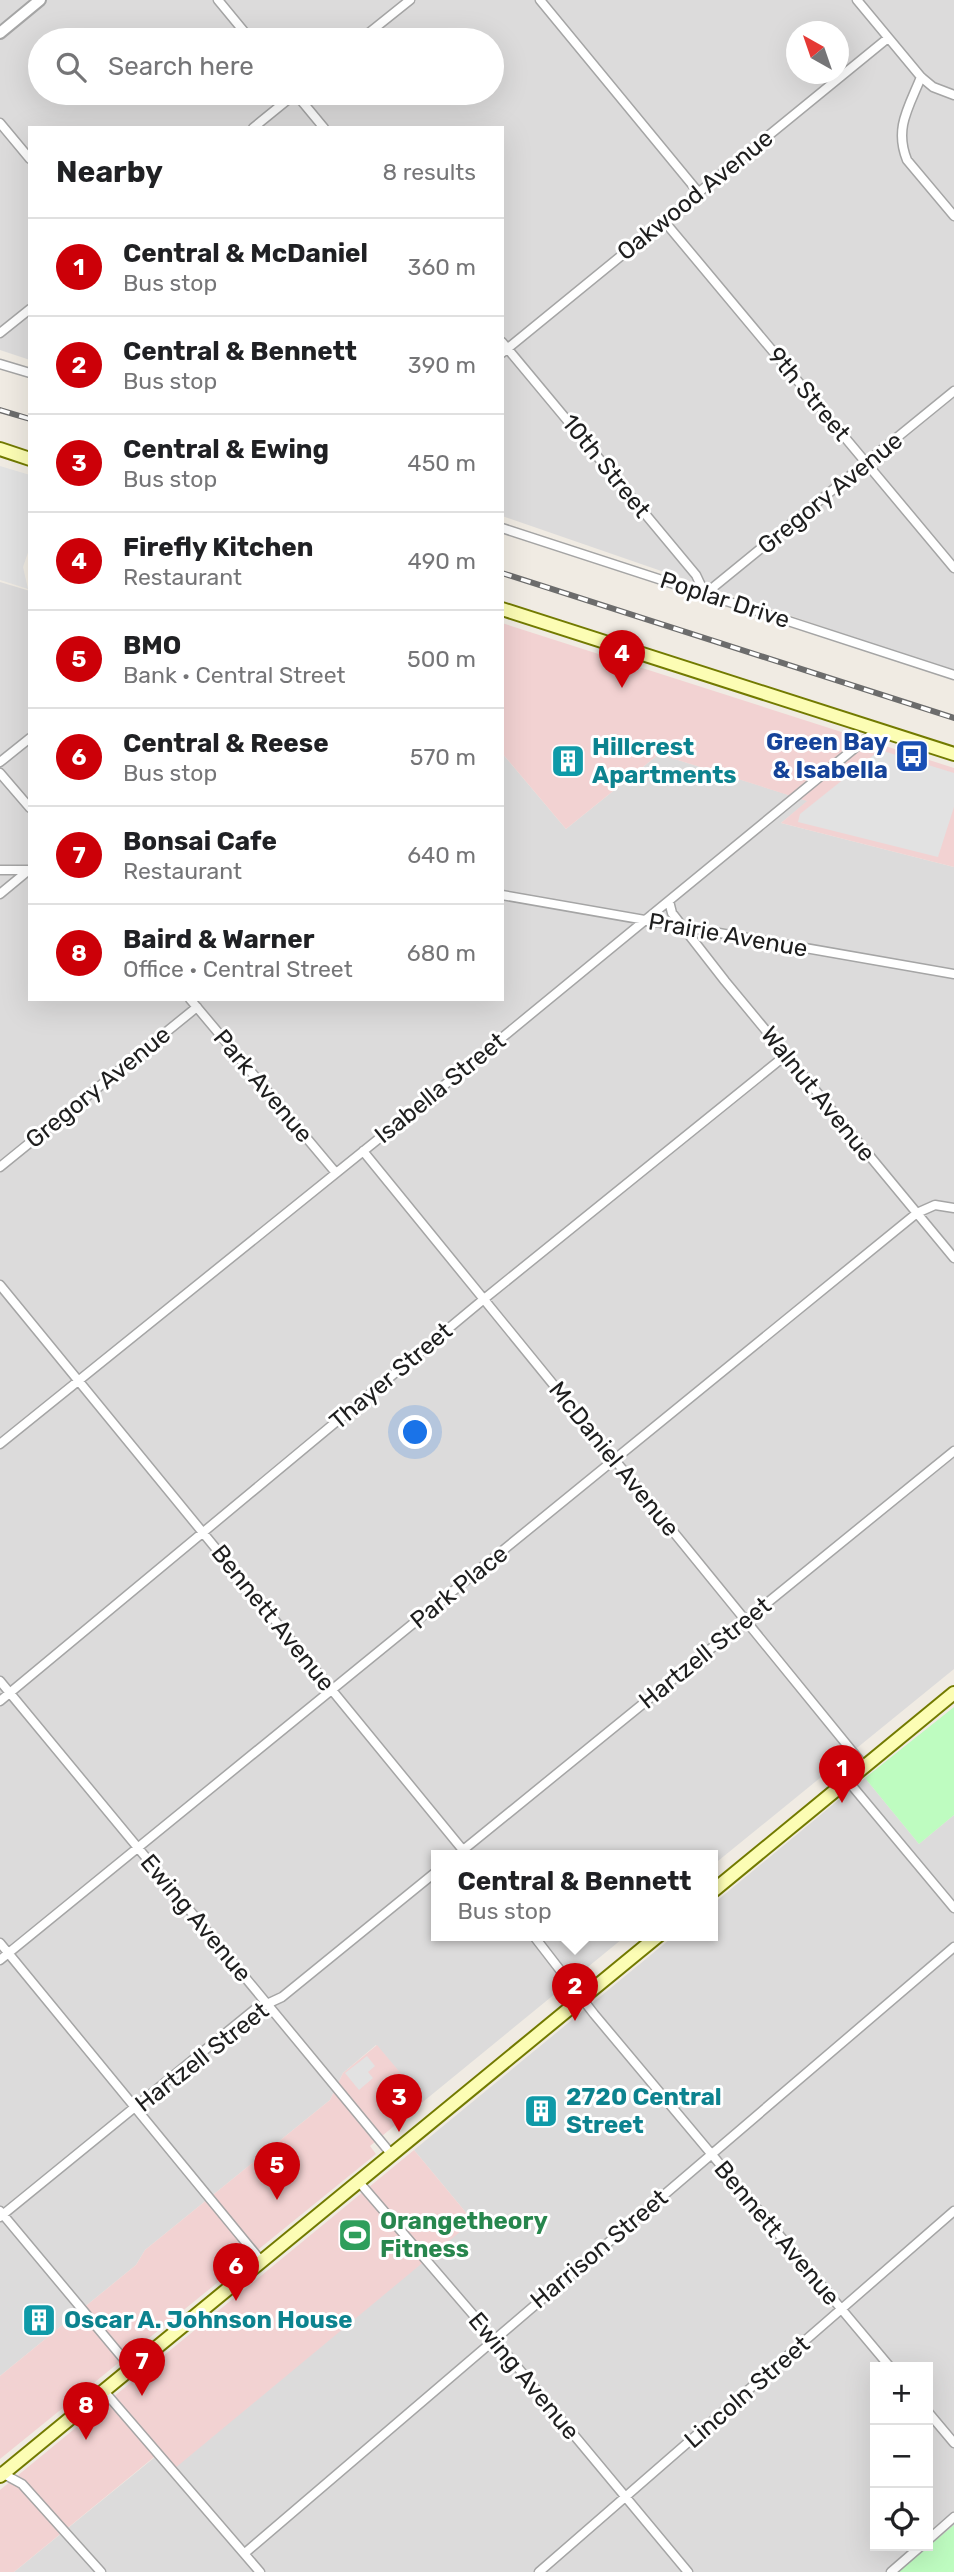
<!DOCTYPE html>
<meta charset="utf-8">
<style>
:root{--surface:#fff;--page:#f6f6f6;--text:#202124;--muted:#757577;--line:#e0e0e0;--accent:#cc0008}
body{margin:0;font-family:Rubik,sans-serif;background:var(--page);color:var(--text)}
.controls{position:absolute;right:21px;bottom:21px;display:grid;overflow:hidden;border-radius:0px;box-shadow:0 7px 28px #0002}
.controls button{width:63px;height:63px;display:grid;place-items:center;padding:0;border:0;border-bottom:2px solid var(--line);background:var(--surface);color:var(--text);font:35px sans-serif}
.compass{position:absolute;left:786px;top:21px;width:63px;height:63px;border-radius:50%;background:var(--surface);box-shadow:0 7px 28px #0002;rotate:320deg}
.you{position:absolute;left:416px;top:1433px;width:24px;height:24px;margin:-18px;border:5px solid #fff;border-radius:50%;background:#1a73e8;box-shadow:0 0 0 10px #1a73e833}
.badge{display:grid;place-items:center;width:46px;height:46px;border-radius:50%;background:var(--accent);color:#fff;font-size:23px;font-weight:700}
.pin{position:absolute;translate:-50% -58px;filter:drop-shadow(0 2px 4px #0008)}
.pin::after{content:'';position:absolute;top:37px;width:24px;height:21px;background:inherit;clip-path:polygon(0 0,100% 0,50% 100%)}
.popup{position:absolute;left:431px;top:1850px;width:287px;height:91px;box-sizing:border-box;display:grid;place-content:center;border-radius:0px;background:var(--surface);filter:drop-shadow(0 2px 5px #0005);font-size:23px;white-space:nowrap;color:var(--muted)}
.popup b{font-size:26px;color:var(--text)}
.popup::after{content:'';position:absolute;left:50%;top:100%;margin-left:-14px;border:14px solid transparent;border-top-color:var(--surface)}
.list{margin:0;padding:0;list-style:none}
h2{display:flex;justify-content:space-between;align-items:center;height:91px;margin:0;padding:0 28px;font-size:30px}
h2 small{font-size:23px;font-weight:400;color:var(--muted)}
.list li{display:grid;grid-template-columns:46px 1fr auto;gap:21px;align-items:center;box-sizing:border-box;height:98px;padding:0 28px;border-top:2px solid var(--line)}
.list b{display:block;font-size:26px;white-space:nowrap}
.list p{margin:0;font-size:23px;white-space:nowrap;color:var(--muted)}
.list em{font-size:23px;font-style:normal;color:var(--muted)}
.icon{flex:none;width:38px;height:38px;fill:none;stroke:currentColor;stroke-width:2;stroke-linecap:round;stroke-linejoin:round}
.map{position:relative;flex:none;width:954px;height:2572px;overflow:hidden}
.search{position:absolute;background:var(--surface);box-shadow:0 7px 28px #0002;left:28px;top:28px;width:476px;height:77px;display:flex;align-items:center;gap:18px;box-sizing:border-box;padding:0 24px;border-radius:38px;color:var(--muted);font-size:26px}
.panel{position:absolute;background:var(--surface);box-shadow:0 7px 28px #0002;left:28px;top:126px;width:476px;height:875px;border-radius:0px}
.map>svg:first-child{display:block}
.residential{fill:#dcdbdb;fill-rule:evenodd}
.commercial{fill:#f2d2d2}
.park{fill:#befcc0}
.parking{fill:#e2e2e2}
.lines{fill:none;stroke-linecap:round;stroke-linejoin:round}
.minor-casing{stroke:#a5a5a5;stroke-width:11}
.tertiary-casing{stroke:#a5a5a5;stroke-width:14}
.secondary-casing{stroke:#727a00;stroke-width:16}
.minor{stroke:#fff;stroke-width:8}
.tertiary{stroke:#fff;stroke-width:10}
.secondary{stroke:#fcfdb4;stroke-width:12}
.rail-casing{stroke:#6c6c6c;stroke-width:6}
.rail{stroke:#fff;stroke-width:3.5;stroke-dasharray:10;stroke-linecap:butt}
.labels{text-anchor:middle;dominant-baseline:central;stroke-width:6;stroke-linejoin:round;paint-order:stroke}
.street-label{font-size:24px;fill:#1e1e1e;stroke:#fff}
.transit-label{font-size:24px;font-weight:bold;fill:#164399;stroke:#fff;text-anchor:end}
.culture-label{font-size:24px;font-weight:bold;fill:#0d838f;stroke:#fff;text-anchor:start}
.leisure-label{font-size:24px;font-weight:bold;fill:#27864d;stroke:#fff;text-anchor:start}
</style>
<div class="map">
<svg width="954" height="2572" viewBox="0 0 954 2572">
<rect width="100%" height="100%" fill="#f0ebe3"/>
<path class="residential" d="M0,0H954V672L502,516V128H30V360L0,350ZM796,32H838V74H796ZM40,40H492V93H40Z
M0,582L30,591V999H502V753L566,829L659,754L808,801L781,823L954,867V1669L713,1865V1855H437V1935H627L424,2101L376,2045L343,2073L330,2100L145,2250L136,2265L0,2376Z
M865,1778L919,1844L954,1815V2572H14L160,2453L473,2221L414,2150L675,1935H713V1904ZM875,2367H928V2546H875Z"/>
<path class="commercial" d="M502,623L954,768V867L781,823L807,801L659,754L566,829L502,753Z
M377,2045L424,2101L370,2146L376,2154L0,2459V2376L136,2265L145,2250L330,2100L343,2073Z
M414,2150L473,2221L174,2469L159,2453L14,2572H0V2490Z"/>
<path class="park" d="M954,1707V1815L919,1844L865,1778Z
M954,2525V2572H898Z"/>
<path class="parking" d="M0,466L30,475V547L23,567L28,589L0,580Z
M880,750L954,773V807L938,857L798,822L800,814Z
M367,2056L375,2066L368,2072L373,2078L359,2090L345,2073Z"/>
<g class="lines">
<g class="minor-casing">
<path id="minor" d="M218,0L251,40
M540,0L699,193
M857,0L921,77L933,87L954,95
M360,40L410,0
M921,77C909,107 894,128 907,160L954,216
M295,93L324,128
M0,123L30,159
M253,128L296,93
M664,221L954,568
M0,333L30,309
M502,342L696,575L705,594L954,391
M502,353L888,38
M0,364L30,373
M502,528L954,675
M0,762L30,738
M0,773L30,808
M0,870H29
M0,894L29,870
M502,895L954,974
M669,901L672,913L725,981L954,1258
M190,999L336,1173
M363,1151L865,1767
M0,1167L197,1007
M0,1285L467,1855
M0,1444L392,1128L878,729
M0,1681L392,2155
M0,1701L484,1299L786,1055
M848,1781L954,1908
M457,1855L954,1451
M533,1935L594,2014L890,2367
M0,1943L262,2262
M0,1960L917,1213L935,1205L954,1208
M359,2182L494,2339L688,2572
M0,2211L132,2369
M0,2217L254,2010L282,1997L437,1871
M104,2391L260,2572
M928,2412L954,2443
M0,2472L22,2484L101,2572
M928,2540L954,2517
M245,2553L954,1947
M539,2572L954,2211
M891,2572L921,2546"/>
</g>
<g class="tertiary-casing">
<path id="tertiary" d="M0,33L40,0"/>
</g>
<g class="secondary-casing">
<path id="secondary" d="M0,449L30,459
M502,609L954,754
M713,1891L954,1693
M0,2476L659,1935"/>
</g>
<use href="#minor" class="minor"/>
<use href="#tertiary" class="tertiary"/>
<use href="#secondary" class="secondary"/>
<g class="rail-casing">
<path id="rail" d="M0,410L30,419
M502,573L954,718"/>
</g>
<use href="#rail" class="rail"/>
</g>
<defs>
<g id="bus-square" transform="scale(1.75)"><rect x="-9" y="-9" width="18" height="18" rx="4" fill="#1a4fb4" stroke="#fff"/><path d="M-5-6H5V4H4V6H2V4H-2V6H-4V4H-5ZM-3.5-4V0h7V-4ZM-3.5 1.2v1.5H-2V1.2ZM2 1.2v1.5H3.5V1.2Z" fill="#fff"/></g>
<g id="building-square" transform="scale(1.75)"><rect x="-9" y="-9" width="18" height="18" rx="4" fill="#0f9aa8" stroke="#fff"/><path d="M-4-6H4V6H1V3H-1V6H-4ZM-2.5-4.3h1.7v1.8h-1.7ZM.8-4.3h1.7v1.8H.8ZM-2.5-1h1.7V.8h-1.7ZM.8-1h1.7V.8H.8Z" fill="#fff"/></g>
<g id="stadium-square" transform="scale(1.75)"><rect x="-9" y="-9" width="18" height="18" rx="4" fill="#2e9e5b" stroke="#fff"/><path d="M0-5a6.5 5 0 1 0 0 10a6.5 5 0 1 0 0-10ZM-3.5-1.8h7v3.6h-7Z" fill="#fff"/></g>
</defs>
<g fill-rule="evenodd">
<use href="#bus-square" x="912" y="756"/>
<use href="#building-square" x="568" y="761"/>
<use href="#building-square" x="541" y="2111"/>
<use href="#stadium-square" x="355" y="2235"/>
<use href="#building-square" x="39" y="2320"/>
</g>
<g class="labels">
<g class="street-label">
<text transform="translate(695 195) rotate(-39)">Oakwood Avenue</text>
<text transform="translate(809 394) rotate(50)">9th Street</text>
<text transform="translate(606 466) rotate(51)">10th Street</text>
<text transform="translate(830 493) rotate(-39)">Gregory Avenue</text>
<text transform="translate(725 600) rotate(18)">Poplar Drive</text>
<text transform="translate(728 935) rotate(10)">Prairie Avenue</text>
<text transform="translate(263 1086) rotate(50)">Park Avenue</text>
<text transform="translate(98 1087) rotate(-39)">Gregory Avenue</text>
<text transform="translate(440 1088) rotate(-39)">Isabella Street</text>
<text transform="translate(818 1094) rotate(51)">Walnut Avenue</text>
<text transform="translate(391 1376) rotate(-40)">Thayer Street</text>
<text transform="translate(614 1459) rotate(51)">McDaniel Avenue</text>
<text transform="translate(459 1587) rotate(-39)">Park Place</text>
<text transform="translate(273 1618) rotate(51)">Bennett Avenue</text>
<text transform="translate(705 1653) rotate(-39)">Hartzell Street</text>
<text transform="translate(196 1918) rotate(50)">Ewing Avenue</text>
<text transform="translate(202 2057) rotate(-38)">Hartzell Street</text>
<text transform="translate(777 2233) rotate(50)">Bennett Avenue</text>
<text transform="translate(599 2249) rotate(-40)">Harrison Street</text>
<text transform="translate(524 2376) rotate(50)">Ewing Avenue</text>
<text transform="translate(747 2392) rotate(-41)">Lincoln Street</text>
</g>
<g class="transit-label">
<text x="888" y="742">Green Bay<tspan x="888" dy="28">&amp; Isabella</tspan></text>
</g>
<g class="culture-label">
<text x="592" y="747">Hillcrest<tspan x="592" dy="28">Apartments</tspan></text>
<text x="566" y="2097">2720 Central<tspan x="566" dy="28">Street</tspan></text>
<text x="64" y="2320">Oscar A. Johnson House</text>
</g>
<g class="leisure-label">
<text x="380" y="2221">Orangetheory<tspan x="380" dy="28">Fitness</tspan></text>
</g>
</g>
</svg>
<div class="controls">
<button>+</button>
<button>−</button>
<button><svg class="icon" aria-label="locate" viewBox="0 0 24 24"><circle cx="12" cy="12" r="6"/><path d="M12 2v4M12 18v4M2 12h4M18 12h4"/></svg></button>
</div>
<svg class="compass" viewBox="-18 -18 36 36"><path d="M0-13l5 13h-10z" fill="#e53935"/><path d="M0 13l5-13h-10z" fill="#757577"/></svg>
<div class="you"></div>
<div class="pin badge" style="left:842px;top:1803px">1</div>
<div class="pin badge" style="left:575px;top:2021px">2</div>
<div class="popup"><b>Central &amp; Bennett</b>Bus stop</div>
<div class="pin badge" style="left:399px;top:2132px">3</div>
<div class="pin badge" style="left:622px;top:688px">4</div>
<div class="pin badge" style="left:277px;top:2200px">5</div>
<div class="pin badge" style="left:236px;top:2301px">6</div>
<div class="pin badge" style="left:142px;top:2396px">7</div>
<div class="pin badge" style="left:86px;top:2440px">8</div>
<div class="search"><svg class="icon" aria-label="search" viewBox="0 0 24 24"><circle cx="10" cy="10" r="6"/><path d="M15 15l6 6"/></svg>Search here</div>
<section class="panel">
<h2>Nearby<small>8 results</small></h2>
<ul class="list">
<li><span class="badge">1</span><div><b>Central &amp; McDaniel</b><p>Bus stop</p></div><em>360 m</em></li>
<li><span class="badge">2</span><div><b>Central &amp; Bennett</b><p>Bus stop</p></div><em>390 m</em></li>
<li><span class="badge">3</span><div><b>Central &amp; Ewing</b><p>Bus stop</p></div><em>450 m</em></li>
<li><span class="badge">4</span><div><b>Firefly Kitchen</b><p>Restaurant</p></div><em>490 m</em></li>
<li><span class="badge">5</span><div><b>BMO</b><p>Bank · Central Street</p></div><em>500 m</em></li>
<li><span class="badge">6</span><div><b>Central &amp; Reese</b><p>Bus stop</p></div><em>570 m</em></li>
<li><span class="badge">7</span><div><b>Bonsai Cafe</b><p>Restaurant</p></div><em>640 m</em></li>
<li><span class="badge">8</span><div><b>Baird &amp; Warner</b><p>Office · Central Street</p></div><em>680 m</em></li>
</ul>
</section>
</div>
